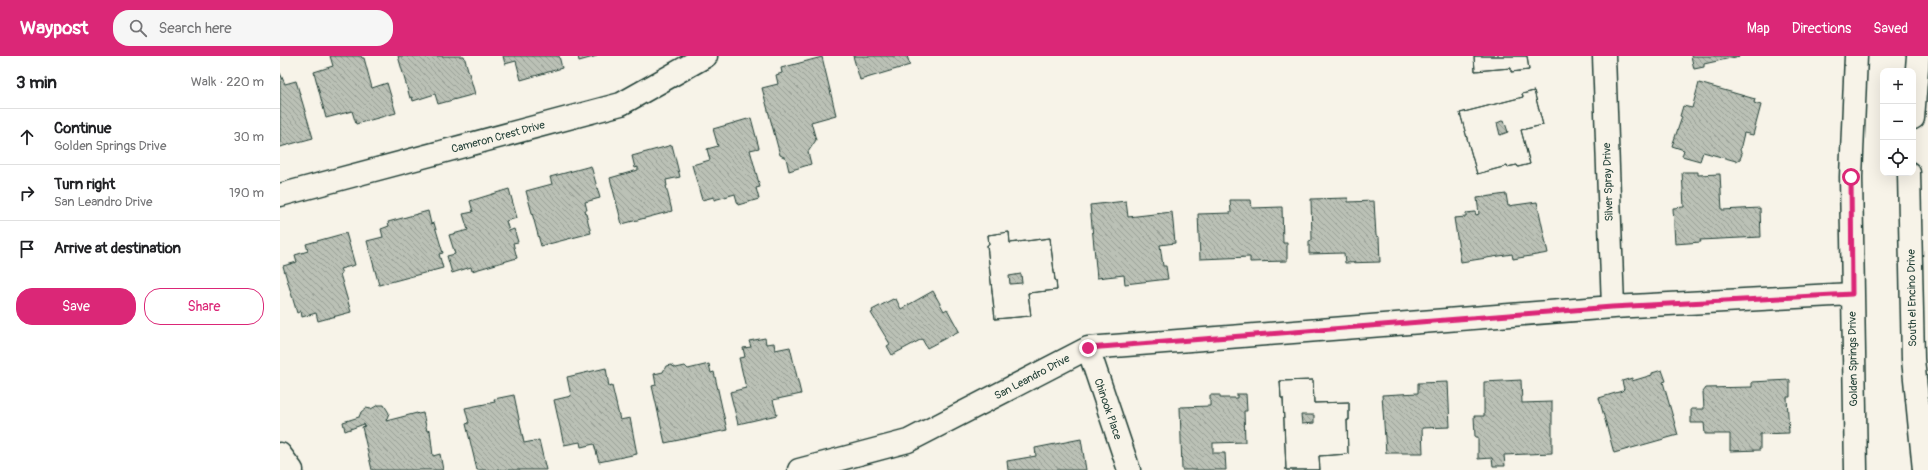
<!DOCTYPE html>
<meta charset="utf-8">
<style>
:root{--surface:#fff;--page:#f6f6f6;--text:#202124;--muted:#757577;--line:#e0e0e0;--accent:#db2777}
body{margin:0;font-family:Pangolin,sans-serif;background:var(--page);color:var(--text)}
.controls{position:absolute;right:12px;top:12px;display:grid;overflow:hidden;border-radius:8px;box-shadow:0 4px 16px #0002}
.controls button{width:36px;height:36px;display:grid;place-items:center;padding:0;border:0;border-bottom:1px solid var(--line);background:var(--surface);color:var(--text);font:20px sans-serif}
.stop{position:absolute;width:12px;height:12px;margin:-9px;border:3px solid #db2777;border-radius:50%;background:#fff}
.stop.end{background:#db2777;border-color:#fff;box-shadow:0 1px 4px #0008}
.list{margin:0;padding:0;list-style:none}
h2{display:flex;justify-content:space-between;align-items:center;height:52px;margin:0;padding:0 16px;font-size:17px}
h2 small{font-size:13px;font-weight:400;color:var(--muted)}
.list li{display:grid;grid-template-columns:26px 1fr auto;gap:12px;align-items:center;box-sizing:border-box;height:56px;padding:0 16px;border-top:1px solid var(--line)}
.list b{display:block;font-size:15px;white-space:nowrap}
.list p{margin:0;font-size:13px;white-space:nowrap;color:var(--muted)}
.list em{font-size:13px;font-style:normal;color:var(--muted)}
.actions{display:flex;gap:8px;padding:12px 16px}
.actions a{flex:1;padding:9px 0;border:1px solid var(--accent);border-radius:16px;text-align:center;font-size:14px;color:var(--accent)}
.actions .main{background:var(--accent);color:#fff}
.icon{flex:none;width:22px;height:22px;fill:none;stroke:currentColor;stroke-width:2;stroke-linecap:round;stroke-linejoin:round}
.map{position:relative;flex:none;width:1648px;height:414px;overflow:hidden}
header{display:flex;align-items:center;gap:24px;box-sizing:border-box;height:56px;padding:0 20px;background:var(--accent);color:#fff}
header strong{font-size:19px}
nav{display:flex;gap:22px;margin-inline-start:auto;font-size:14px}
.search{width:280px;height:36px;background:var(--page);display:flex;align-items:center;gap:10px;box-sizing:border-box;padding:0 14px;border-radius:16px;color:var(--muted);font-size:15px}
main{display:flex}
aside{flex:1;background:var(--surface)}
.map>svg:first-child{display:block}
.building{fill:url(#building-back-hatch);stroke:#1f3d34;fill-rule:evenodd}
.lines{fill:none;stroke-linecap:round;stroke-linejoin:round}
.minor-casing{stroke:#1f3d34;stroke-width:25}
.major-casing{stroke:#1f3d34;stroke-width:25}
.minor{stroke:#f7f3e8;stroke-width:22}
.major{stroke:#f7f3e8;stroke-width:22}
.route{stroke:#db2777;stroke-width:5}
.labels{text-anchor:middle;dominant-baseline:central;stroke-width:4;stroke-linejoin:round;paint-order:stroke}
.street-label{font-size:11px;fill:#1f3d34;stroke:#f7f3e8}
</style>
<header>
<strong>Waypost</strong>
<div class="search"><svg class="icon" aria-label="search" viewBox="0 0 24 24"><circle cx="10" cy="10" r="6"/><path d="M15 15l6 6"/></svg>Search here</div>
<nav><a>Map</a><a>Directions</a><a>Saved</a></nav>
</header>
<main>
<aside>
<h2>3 min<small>Walk · 220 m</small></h2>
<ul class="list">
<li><svg class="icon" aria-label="ahead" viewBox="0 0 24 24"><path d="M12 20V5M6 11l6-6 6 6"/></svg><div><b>Continue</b><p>Golden Springs Drive</p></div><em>30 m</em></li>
<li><svg class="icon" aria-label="right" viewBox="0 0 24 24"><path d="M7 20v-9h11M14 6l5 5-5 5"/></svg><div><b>Turn right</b><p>San Leandro Drive</p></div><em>190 m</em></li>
<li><svg class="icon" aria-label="arrive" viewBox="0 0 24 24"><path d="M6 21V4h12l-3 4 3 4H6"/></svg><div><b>Arrive at destination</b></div></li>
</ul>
<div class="actions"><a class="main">Save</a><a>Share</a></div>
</aside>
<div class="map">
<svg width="1648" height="414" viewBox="0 0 1648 414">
<defs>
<pattern id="building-back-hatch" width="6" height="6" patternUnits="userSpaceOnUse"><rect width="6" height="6" fill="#bbc1b6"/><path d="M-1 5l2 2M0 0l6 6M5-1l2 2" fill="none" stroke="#979e95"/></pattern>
</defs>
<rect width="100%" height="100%" fill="#f7f3e8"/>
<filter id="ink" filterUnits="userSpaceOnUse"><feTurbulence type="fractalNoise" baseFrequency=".025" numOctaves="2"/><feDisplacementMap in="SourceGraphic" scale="8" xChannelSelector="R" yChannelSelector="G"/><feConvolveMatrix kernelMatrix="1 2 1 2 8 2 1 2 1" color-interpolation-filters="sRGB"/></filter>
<g filter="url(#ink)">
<path class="building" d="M50,0H81L82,2H84L92,32L107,27L116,57L76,68L72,55L46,62L34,16L53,10Z
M118,0H184L195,38L158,48L155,38L133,45L132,41L130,42Z
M223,0H279L282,12L241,24L236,5L225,8Z
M298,0H317L299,5Z
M573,0H627L630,9L580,24Z
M1194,0H1247L1249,14L1231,16V12L1195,15Z
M1194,0H1247L1249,14L1231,16V12L1195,15Z
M1411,0H1460L1424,8V11L1414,13Z
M542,1L556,59L531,66L536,84L528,96L531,108L509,115L506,102L500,99L482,32L498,28L496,19L502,17L501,12Z
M0,17L5,28L16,25L33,82L0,91Z
M1419,27L1475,43L1474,47L1481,49L1473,79L1464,77L1460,94L1462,98L1460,103L1456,105L1423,96L1420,105L1402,100L1404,94L1392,90L1402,61L1400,60L1403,50L1412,52Z
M1254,35L1263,69L1241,74L1250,108L1238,111L1237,109L1227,111V110L1197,118L1180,57L1243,41L1242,38ZM1224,64L1228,76L1220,79L1217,67Z
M1254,35L1263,69L1241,74L1250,108L1238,111L1237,109L1227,111V110L1197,118L1180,57L1243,41L1242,38Z
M471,62L479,92L470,94L480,131L476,132L479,143L458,149L455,138L434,144V141L422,144L412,109L430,104L427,93L438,90L433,73Z
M392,89L400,121L386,124L387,130H386L392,155L342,168L330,122L358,114V111L355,112L352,100Z
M311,110L320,142L305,146L307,154H305L311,177L261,190L246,135L272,128L270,121Z
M1402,116H1418V119L1440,118L1442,154L1480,152L1481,181L1420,184L1421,186L1395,188L1393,152L1404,151Z
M229,133L237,162L226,165L229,175L234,173L238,186L233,187L237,202L192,215L191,211L172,217L167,200L175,198L169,179L188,174L183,158L193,156L190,145Z
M1226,138L1228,150L1257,146L1268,197L1233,203L1232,198L1181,206L1174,162L1186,161V157L1195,156L1196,159L1199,158L1197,142Z
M1068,142V146L1094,145L1096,180L1099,181L1100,206L1065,207L1064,197L1029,198V185L1032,184L1031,143Z
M950,144H971L972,152L1002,151L1003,187H1007V205L970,206V201L920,203L918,158L951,157Z
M846,145L848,161L892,156L895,187L880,189L883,210H886L888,223L845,228L844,219L817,222L810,149Z
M148,155L151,168L154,167L163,197L159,198L163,212L99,229L87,185L103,181L101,173L109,170L108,166Z
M729,176L730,187L770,182L775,224H776L777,234L748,237L751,260L715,263L707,189H709L708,179ZM741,218L742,227L730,228L729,220Z
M729,176L730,187L770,182L775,224H776L777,234L748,237L751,260L715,263L707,189H709L708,179Z
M66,177L75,209L60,213L62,217L60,218L71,256L38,265L36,257L22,261L21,255L17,257L3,210L17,206L15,199L28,195L26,188Z
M653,235L664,255L667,253L679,275L647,292L642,283L612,299L607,290L610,288L591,257L593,256L592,254L613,243L614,244L616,243L621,253Z
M485,282L486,288L494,287L495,294L510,291L521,338L493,344L497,359L458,368L450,336L466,332L459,302L465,301L463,292L471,291L469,285Z
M429,308L431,317L434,316L447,374L385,387L372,330L376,329L374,318L383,316L386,310L391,309L396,312L405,310L408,313Z
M326,312L329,331L332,330L340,364L350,362L357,398L319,406L314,388L301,391L300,386L284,389L274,344L291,340L287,321Z
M1382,314L1386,325L1383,326L1398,379L1334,397L1319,342L1342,335L1344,333L1342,325L1352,322V325L1372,319V317Z
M1033,324L1034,347L1069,346V364H1067L1068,398L1039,400L1040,414H1006L1003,342H1001L1000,325ZM1021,359H1034V367L1022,368Z
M1033,324L1034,347L1069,346V364H1067L1068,398L1039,400L1040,414H1006L1003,342H1001L1000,325Z
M1241,324L1242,347L1272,346V397L1224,399L1225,410H1213L1212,402L1198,403V381H1195L1194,360H1204V326Z
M1510,324V341H1507L1509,377L1480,378V394L1450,395V378H1425L1424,367H1411V353H1424L1423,336L1426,332L1472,331V326Z
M1168,326L1170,371L1142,372L1143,397H1106L1102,339L1138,337V327Z
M957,338H966L967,355H964L965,386L933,387V397H945L946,414H902L900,351L930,350V339H940V342H957Z
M234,339L244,387L259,384L266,414H197L186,368L189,367L185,352L215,346L214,343Z
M98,349H104L109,357L106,365L137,357L138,358L143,357L147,375L150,374L153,400L160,398L163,414H92L82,371L85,370L84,368L65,375L63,366L79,361L81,356L86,352L91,353Z
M801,383L806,414H728L727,405L756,400L755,392Z"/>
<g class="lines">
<g class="minor-casing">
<path id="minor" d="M1324,0L1333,251
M1633,62L1638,0
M1629,117L1633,303L1644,414
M0,139L341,48L426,0
M808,292L849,414
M0,398L12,414
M519,414L628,385L808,292L1333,251L1572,238"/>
</g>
<g class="major-casing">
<path id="major" d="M1576,0L1571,121L1576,414"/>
</g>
<use href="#minor" class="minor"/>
<use href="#major" class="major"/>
</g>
</g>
<g class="lines" filter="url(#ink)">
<path class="route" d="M808,292L1332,251L1572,238L1571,121"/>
</g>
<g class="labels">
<g class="street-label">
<text transform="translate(218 81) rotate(-15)">Cameron Crest Drive</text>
<text transform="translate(1328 126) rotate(-92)">Silver Spray Drive</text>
<text transform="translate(1632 242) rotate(-91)">South el Encino Drive</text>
<text transform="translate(1573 303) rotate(-91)">Golden Springs Drive</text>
<text transform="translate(752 321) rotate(-28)">San Leandro Drive</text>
<text transform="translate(828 353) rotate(71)">Chinook Place</text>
</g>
</g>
</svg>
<div class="controls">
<button>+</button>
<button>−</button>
<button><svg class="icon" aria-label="locate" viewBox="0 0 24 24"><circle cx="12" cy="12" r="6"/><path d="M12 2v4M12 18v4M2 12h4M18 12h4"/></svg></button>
</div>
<div class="stop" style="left:1571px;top:121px"></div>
<div class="stop end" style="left:808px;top:292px"></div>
</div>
</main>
